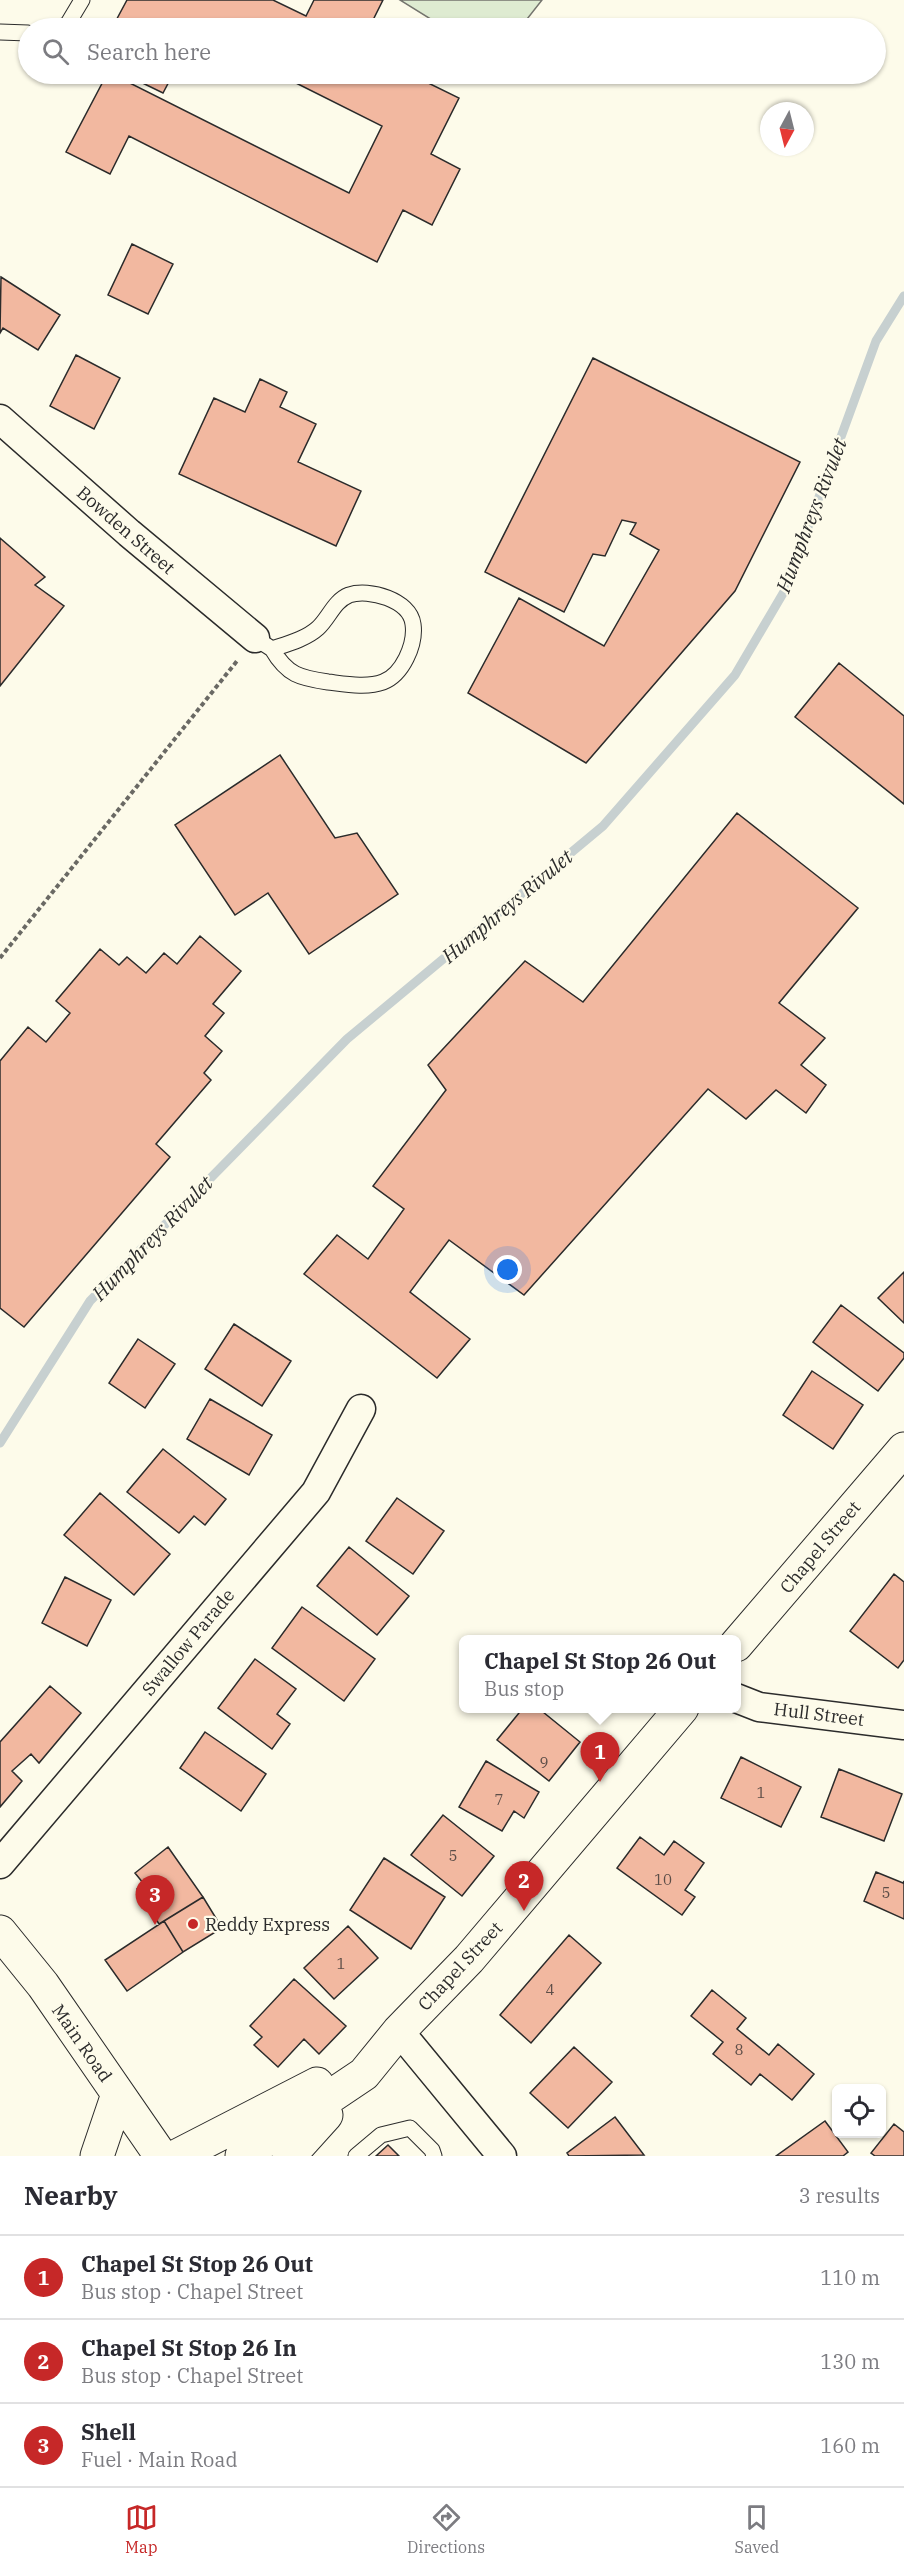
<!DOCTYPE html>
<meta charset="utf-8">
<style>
:root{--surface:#fff;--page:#f2f2f3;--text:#2b2b33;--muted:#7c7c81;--line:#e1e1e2;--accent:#c62828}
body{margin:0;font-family:"IBM Plex Serif",serif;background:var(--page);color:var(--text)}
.controls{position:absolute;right:18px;bottom:18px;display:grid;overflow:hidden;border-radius:9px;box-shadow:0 2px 4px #0004}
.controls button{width:54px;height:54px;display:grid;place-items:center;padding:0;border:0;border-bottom:2px solid var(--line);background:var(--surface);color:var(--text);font:30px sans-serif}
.compass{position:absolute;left:760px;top:102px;width:54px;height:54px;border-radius:50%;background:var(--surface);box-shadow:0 2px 4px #0004;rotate:187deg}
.you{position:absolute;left:508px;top:1270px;width:21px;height:21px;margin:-15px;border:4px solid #fff;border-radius:50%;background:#1a73e8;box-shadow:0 0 0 9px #1a73e833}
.badge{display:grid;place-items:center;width:39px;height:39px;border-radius:50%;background:var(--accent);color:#fff;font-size:20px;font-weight:700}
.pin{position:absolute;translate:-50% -50px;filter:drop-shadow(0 2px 3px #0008)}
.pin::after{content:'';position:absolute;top:32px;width:21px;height:18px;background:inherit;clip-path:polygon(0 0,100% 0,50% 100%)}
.popup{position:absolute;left:459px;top:1635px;width:282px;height:78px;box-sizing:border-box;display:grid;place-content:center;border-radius:9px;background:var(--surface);filter:drop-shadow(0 2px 4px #0005);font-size:20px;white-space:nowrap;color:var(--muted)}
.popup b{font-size:22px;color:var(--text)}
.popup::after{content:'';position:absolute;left:50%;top:100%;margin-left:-12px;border:12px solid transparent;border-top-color:var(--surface)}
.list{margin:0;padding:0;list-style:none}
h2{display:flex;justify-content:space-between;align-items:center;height:78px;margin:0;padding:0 24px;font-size:26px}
h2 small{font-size:20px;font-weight:400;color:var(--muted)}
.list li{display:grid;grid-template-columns:39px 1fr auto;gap:18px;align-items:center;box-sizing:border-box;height:84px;padding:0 24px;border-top:2px solid var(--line)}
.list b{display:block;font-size:22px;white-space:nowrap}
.list p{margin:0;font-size:20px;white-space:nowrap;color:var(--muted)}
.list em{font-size:20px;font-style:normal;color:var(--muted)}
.icon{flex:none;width:33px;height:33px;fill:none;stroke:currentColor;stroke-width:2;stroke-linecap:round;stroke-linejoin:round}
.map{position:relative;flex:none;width:904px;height:2156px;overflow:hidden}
.search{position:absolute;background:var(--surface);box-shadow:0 2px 4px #0004;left:18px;right:18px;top:18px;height:66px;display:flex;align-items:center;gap:15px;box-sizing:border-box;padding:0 21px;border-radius:33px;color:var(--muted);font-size:22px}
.sheet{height:330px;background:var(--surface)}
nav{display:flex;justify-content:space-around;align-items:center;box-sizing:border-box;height:84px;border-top:2px solid var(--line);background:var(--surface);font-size:16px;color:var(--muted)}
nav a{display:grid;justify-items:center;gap:3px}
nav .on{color:var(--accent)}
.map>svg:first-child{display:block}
.green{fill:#deebd1;stroke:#74746e;stroke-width:1.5}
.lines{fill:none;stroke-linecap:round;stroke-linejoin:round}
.stream{stroke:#c7d0d0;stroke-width:9}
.building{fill:#f2b8a0;stroke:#2b2b2b;stroke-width:1.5}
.service-casing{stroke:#2b2b2b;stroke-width:17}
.minor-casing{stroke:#2b2b2b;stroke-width:31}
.tertiary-casing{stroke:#2b2b2b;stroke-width:35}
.secondary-casing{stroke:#2b2b2b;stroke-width:35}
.path{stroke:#6a6964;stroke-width:4;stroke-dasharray:4.5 3;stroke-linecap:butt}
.service{stroke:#fdfbea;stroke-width:15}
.minor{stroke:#fdfbea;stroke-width:28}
.tertiary{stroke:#fdfbea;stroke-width:33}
.secondary{stroke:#fdfbea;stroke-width:33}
.poi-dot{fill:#c62828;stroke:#fdfbea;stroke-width:2}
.labels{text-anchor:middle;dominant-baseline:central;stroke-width:4.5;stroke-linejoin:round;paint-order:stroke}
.number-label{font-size:15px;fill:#5d4e48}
.street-label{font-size:18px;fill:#2b2b2b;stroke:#fdfbea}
.poi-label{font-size:18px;fill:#2b2b2b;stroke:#fdfbea;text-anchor:start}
.water-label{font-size:20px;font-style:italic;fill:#2b2b2b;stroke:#fdfbea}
</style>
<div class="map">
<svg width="904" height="2156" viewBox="0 0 904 2156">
<rect width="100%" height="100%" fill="#fdfbea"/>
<path class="green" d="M400,0H542L520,28H445Z"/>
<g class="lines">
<path class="stream" d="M0,1443L90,1301L347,1039L603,826L735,675L785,590L876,341L904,296"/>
</g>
<path class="building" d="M127,0H273L306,16L314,0H383L369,28H112Z
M107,74H112L349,193L382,126L278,74H410L459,98L431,154L460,169L432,225L403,210L377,262L129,136L110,174L66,152Z
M124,74H173L163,93Z
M132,244L173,264L148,314L108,295Z
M1,277L60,315L38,350L3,328L0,333Z
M76,355L120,378L94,429L50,406Z
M593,358L800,462L735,591L586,763L468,693L519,598L604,646L659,550L630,534L636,523L622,520L605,556L593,554L564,612L485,572Z
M260,379L287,392L280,407L316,424L298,462L361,491L336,546L179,474L214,398L245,412Z
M0,538L45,577L35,585L64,606L0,686Z
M839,663L904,716V804L795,717Z
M280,755L335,838L357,833L398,894L309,954L268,893L235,915L175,825Z
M737,813L858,908L779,1003L825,1038L801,1065L826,1085L806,1113L776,1090L746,1119L708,1089L524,1295L449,1240L410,1292L470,1339L437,1378L304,1274L337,1235L368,1259L404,1209L373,1186L446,1090L428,1065L525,961L583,1002Z
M200,936L241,971L213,1004L224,1013L205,1036L222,1051L204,1073L211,1080L156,1144L170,1157L24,1327L0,1308V1061L28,1027L46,1042L70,1013L56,1001L100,949L119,965L127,957L146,973L164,953L177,964Z
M904,1272V1323L878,1298Z
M841,1305L904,1353V1358L878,1391L813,1342Z
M234,1324L291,1361L262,1406L205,1369Z
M138,1339L175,1364L145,1408L109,1383Z
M812,1371L863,1405L833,1449L783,1415Z
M210,1399L272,1435L249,1475L187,1439Z
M163,1449L226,1499L205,1525L194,1516L179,1533L127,1492Z
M100,1493L170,1554L134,1595L64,1535Z
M397,1498L444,1531L413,1574L366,1541Z
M349,1547L409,1596L377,1635L317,1586Z
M894,1574L904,1582V1660L898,1668L850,1631Z
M65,1577L111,1600L87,1646L42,1623Z
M302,1607L375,1659L344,1701L272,1648Z
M255,1659L296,1689L277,1714L290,1724L272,1749L218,1708Z
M50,1686L81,1713L39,1763L31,1754L12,1771L22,1781L0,1807V1742Z
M523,1708H538L580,1742L549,1781L497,1740Z
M205,1732L266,1774L241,1811L180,1768Z
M741,1757L801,1787L781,1827L721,1798Z
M486,1761L539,1792L524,1818L514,1811L502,1831L459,1807Z
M839,1769L902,1794L884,1841L821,1817Z
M443,1815L494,1856L462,1896L411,1855Z
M640,1837L664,1855L674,1841L704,1863L685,1890L695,1897L682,1915L617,1868Z
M168,1847L203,1897L159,1924L137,1889L144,1884L135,1873Z
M384,1858L445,1897L411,1949L350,1910Z
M876,1872L903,1883L904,1881V1919L864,1901Z
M203,1897L222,1928L183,1952L164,1921Z
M164,1921L183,1952L127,1991L105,1960Z
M348,1926L378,1958L334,1999L304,1968Z
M569,1935L601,1963L531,2043L500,2015Z
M294,1979L346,2026L319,2054L304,2039L278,2067L254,2045L262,2037L250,2026Z
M712,1990L746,2018L737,2029L769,2055L778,2044L814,2074L792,2100L760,2074L751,2085L713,2054L723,2042L691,2016Z
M574,2047L612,2082L568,2128L530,2093Z
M615,2117L644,2155L569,2156L567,2153Z
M825,2121L848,2152L843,2156H776Z
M894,2124L904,2132V2156H875L871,2153Z
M388,2145L399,2156H376Z"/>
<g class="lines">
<g class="service-casing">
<path id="service" d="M57,28L67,25L82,0
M0,32L28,33
M255,638L272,649C287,644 306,639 318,628C329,618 334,601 349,595C369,588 410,600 413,624C416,645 402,675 383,682C367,688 345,684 328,682C300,678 287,675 272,649
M356,2156L381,2135L410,2128L432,2150L434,2156"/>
</g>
<g class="minor-casing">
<path id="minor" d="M0,419L129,533L255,638
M736,1698L759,1707L904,1725
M0,1864L316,1492L361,1409
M399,2031L502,2156"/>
</g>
<g class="tertiary-casing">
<path id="tertiary" d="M736,1645L904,1449
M177,2156L317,2084
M242,2156L364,2074L399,2031L469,1959L682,1708
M289,2156L326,2115"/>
</g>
<g class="secondary-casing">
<path id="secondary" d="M0,1932L43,1985L161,2156
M97,2156L118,2094"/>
</g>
<path class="path" d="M0,958L237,661"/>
<use href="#service" class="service"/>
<use href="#minor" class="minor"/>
<use href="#tertiary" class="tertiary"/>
<use href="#secondary" class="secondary"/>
</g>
<circle class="poi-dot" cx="193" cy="1924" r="6"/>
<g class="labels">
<g class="number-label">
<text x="544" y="1762">9</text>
<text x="761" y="1792">1</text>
<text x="499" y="1799">7</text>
<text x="453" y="1855">5</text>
<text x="663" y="1879">10</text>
<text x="886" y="1892">5</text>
<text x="341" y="1963">1</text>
<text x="550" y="1989">4</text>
<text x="739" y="2049">8</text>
</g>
<g class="street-label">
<text transform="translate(126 530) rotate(41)">Bowden Street</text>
<text transform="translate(820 1547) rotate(-50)">Chapel Street</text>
<text transform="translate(188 1642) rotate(-50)">Swallow Parade</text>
<text transform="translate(819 1714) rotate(7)">Hull Street</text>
<text transform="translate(460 1966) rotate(-47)">Chapel Street</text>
<text transform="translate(82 2043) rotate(55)">Main Road</text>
</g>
<g class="poi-label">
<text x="205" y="1924">Reddy Express</text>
</g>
<g class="water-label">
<text transform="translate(811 515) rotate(-69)">Humphreys Rivulet</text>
<text transform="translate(507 906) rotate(-40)">Humphreys Rivulet</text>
<text transform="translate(152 1238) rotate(-46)">Humphreys Rivulet</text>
</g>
</g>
</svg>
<div class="controls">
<button><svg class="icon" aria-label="locate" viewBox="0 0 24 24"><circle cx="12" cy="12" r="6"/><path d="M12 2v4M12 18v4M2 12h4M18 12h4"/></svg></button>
</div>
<svg class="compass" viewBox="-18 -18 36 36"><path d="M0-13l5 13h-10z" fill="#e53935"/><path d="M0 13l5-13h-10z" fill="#7c7c81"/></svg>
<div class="you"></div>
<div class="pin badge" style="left:600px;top:1782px">1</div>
<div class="popup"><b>Chapel St Stop 26 Out</b>Bus stop</div>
<div class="pin badge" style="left:524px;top:1911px">2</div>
<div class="pin badge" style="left:155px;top:1925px">3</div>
<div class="search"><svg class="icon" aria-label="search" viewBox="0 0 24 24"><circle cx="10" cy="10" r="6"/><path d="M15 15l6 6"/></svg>Search here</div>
</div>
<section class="sheet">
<h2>Nearby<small>3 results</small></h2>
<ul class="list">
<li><span class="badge">1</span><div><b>Chapel St Stop 26 Out</b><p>Bus stop · Chapel Street</p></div><em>110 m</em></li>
<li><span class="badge">2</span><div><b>Chapel St Stop 26 In</b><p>Bus stop · Chapel Street</p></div><em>130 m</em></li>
<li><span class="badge">3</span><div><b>Shell</b><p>Fuel · Main Road</p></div><em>160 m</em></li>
</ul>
</section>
<nav>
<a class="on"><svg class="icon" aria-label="map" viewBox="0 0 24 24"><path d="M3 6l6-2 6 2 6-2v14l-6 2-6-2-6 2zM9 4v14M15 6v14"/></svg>Map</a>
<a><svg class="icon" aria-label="directions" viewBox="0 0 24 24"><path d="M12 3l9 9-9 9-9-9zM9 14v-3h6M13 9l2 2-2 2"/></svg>Directions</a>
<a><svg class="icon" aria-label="saved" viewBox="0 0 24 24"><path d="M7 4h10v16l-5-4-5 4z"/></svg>Saved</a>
</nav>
